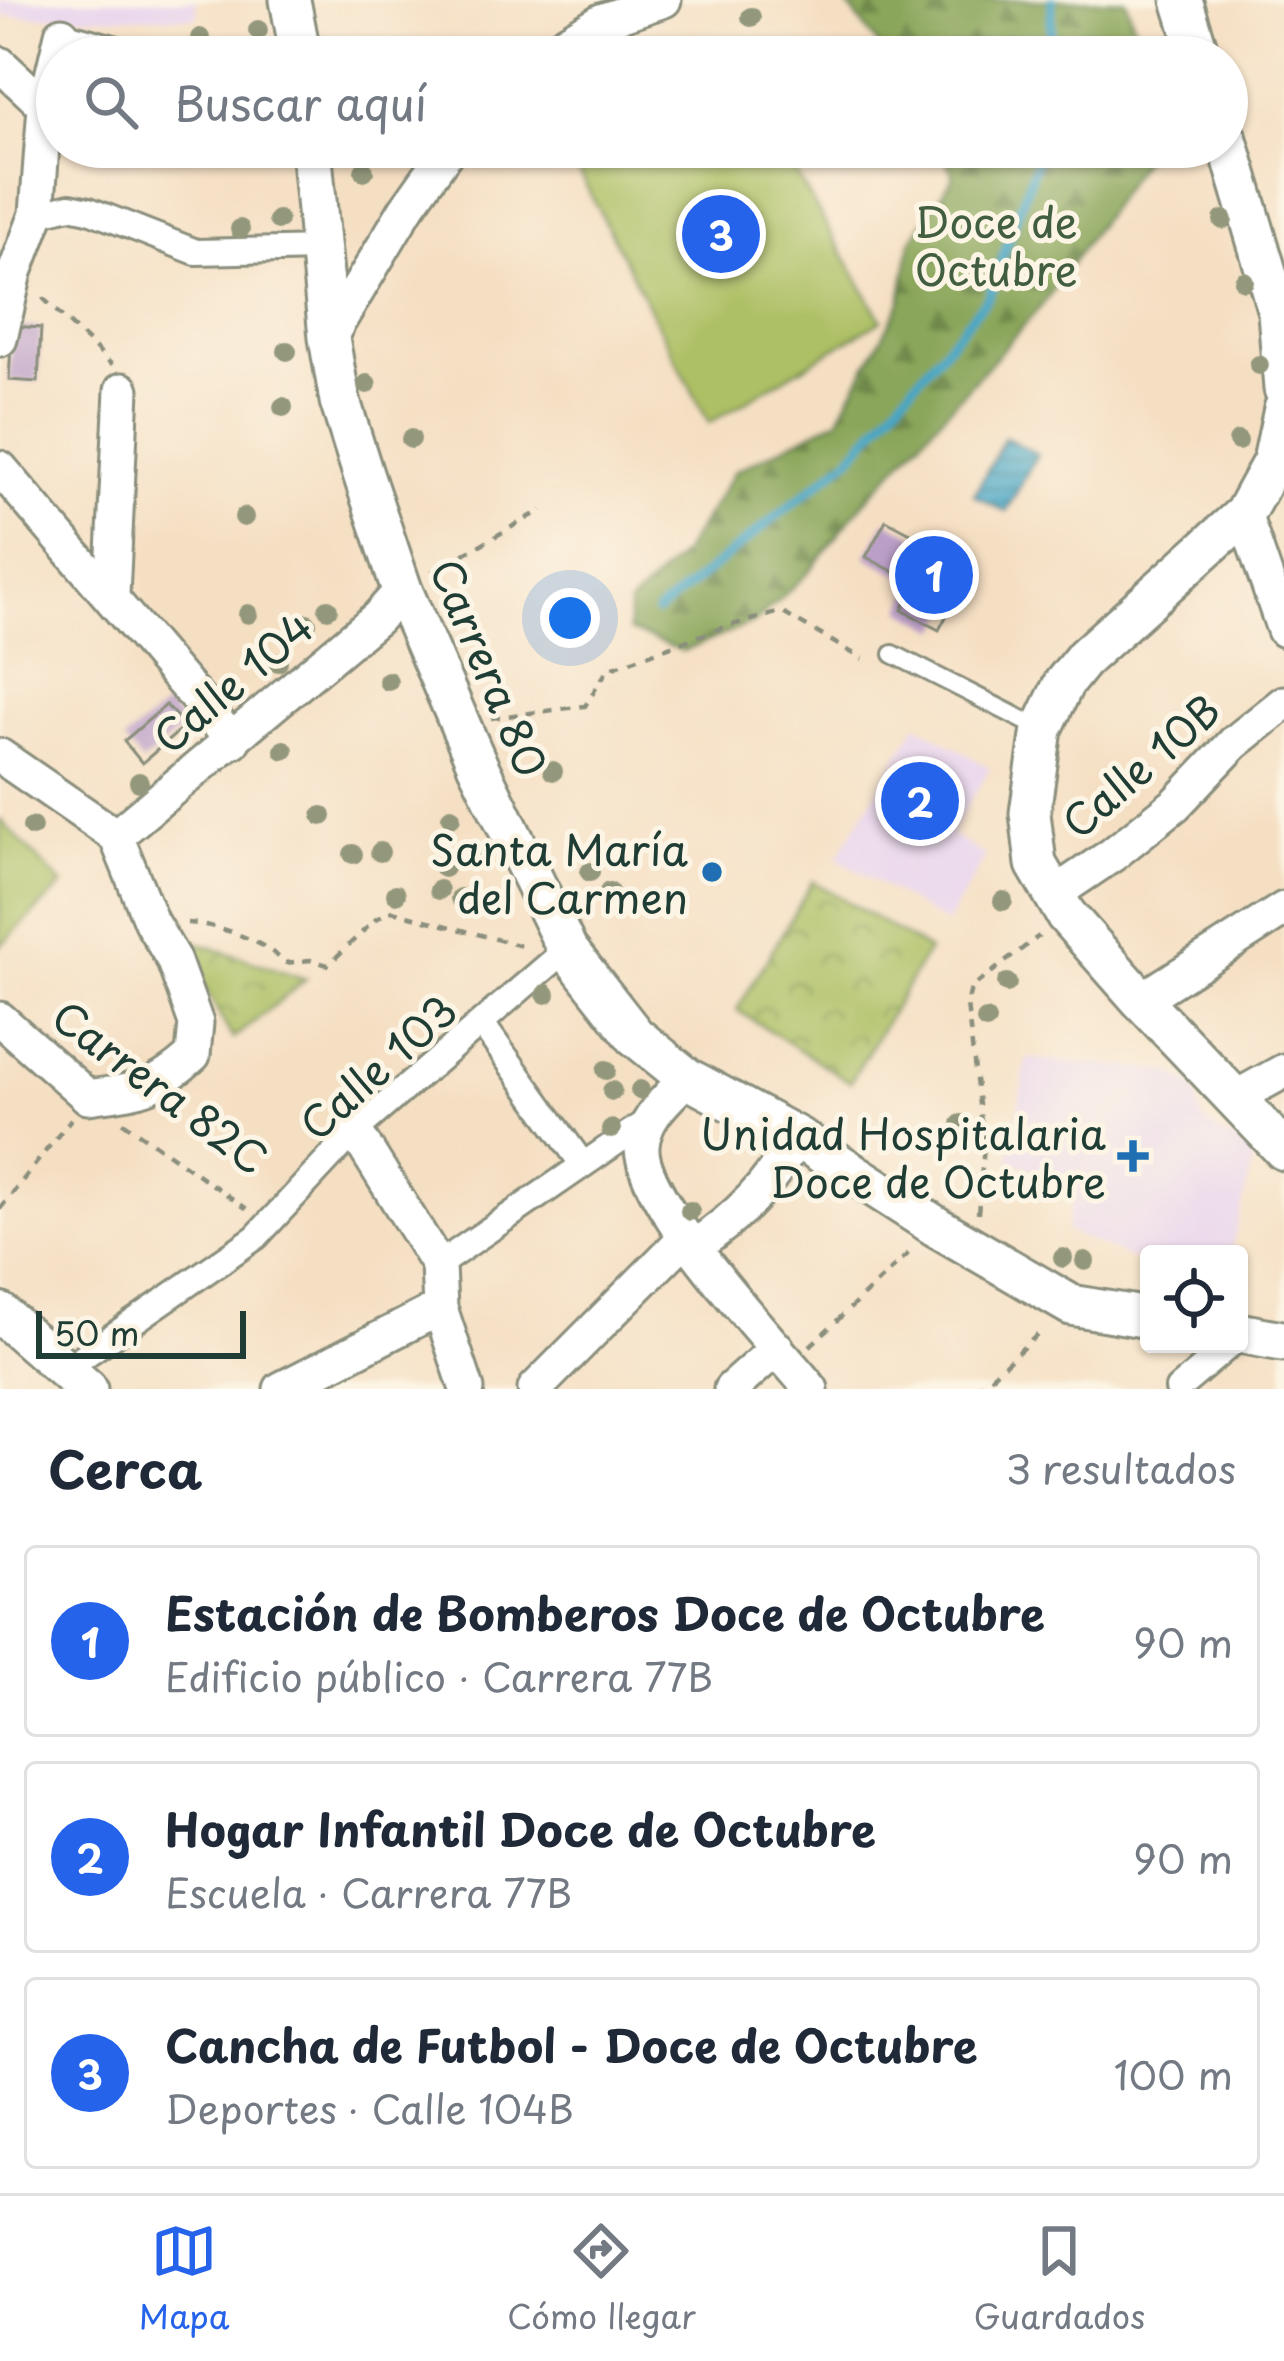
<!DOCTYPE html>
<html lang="es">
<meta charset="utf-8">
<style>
:root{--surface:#fff;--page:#f2f2f3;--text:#1f2937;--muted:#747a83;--line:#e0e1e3;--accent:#2563eb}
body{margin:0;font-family:"Playpen Sans",sans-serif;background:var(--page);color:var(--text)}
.controls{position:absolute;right:36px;bottom:36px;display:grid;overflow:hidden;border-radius:12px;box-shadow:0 3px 9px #0004}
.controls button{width:108px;height:108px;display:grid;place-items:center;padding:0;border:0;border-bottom:3px solid var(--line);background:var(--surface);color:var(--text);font:60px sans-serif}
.scale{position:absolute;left:36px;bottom:30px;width:210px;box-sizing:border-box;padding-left:12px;border:6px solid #1f3d34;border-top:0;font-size:33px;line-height:42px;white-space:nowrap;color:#1f3d34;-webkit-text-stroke:9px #fcf5e5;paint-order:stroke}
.you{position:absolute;left:570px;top:618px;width:42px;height:42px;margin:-30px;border:9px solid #fff;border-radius:50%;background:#1a73e8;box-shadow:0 0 0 18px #1a73e833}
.badge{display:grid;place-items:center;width:78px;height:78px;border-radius:50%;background:var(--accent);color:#fff;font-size:39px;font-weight:700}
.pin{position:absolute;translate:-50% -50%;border:6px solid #fff;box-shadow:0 3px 12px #0006}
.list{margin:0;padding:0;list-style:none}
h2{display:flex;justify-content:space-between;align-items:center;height:156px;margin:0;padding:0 48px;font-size:51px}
h2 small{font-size:39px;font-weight:400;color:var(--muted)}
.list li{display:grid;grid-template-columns:78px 1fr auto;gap:36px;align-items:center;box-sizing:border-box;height:192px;margin:0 24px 24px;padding:0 24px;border:3px solid var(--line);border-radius:12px}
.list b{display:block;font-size:45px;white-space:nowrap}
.list p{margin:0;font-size:39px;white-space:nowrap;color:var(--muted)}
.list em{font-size:39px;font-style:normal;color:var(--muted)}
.icon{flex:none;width:66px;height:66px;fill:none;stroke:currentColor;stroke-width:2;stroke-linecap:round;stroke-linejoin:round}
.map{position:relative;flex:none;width:1284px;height:1389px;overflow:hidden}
.search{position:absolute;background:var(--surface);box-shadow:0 3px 9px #0004;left:36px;right:36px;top:36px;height:132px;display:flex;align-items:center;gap:30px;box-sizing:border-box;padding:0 42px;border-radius:66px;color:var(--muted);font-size:45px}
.sheet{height:804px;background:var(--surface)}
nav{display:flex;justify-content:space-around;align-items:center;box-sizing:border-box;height:168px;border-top:3px solid var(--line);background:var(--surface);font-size:33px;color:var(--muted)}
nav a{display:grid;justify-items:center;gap:6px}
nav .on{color:var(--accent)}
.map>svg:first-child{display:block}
.built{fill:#e7d2ef}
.forest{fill:url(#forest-firs);stroke:#547247;stroke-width:3}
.park{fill:url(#park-crowns);stroke:#667e4c;stroke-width:3}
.pitch{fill:#adc065;stroke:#667e4c;stroke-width:3}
.water{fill:url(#water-rules);stroke:#33727d;stroke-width:3}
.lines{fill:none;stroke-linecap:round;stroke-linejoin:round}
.stream{stroke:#47a6c6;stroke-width:9}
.building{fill:#bb9fc8}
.service-casing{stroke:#8a8e7c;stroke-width:22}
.pedestrian-casing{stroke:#8a8e7c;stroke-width:30}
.minor-casing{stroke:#8a8e7c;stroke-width:39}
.tertiary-casing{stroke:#8a8e7c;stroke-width:45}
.path{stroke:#8a8e7c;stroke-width:4.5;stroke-dasharray:9 9;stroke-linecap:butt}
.service{stroke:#fff;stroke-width:16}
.pedestrian{stroke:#fff;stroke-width:24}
.minor{stroke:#fff;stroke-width:33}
.tertiary{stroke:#fff;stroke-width:39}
.tree{fill:#93987b}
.poi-dot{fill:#1f6fb2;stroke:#fcf5e5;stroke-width:4.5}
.labels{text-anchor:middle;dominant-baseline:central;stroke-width:10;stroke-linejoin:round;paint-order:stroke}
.park-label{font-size:42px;fill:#425e40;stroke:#fcf5e5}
.street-label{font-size:42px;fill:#1f3d34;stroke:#fcf5e5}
.poi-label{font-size:42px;fill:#1f3d34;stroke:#fcf5e5;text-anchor:end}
</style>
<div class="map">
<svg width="1284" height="1389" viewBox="0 0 1284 1389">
<defs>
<pattern id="forest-firs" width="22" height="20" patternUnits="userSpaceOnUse" patternTransform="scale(3)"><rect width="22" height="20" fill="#8aa65a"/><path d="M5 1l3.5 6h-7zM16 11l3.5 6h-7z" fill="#70884b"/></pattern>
<pattern id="park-crowns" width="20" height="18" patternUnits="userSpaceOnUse" patternTransform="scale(3)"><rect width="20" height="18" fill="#adc065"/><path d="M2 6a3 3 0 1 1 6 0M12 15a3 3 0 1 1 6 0" fill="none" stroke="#8c9d54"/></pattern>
<pattern id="water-rules" width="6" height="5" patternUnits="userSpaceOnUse" patternTransform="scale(3)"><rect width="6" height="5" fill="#47a6c6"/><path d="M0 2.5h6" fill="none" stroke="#3b88a2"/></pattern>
</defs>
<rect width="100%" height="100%" fill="#fcf5e5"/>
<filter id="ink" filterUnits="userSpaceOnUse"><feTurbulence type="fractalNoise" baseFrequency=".00833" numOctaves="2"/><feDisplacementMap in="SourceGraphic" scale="24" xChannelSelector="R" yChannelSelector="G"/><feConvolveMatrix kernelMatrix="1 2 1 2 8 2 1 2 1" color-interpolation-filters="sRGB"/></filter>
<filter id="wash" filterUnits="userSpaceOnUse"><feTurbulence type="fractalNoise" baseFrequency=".004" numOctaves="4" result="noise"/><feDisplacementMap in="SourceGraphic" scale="48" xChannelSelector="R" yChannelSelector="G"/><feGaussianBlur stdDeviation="2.7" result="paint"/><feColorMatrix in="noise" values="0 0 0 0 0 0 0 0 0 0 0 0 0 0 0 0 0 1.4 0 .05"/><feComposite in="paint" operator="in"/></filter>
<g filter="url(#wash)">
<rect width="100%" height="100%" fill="#f5dfc3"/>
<path class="built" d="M0,0H196L197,17L0,16Z
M917,724L990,768L950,834L986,856L946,924L837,858Z
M1027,1058L1168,1071L1195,1087L1202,1119L1224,1136L1256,1151L1230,1254H1149V1261L1129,1258L1066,1231L1075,1184L1009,1161Z"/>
<path class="forest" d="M844,0H1126L1145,57H887Z
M939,147H1151L1043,304L859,508L807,574L755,622L683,651L629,631V605L682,554L735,471L838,419L901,302L911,241L954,176Z"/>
<path class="park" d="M813,881L928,950L850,1082L737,1010Z
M176,936L306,979L233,1039Z"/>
<path class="pitch" d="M566,147H780L882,320L709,423Z
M0,820L63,885L0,946Z"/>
<path class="water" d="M1005,437L1037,454L1006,512L974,495Z"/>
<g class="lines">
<path class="stream" d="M1050,57L1052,0
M657,612L851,457L989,296L1041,147"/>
</g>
<g id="blocks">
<path class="building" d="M12,326L41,328L38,382L9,380Z
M886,520L973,566L939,630L902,610L915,583L866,557Z
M166,705L185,726L142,763L124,741Z"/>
</g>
</g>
<g filter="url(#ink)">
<use href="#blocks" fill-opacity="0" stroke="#8a8e7c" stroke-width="3"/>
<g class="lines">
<g class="service-casing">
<path id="service" d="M893,654L1041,729"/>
</g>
<g class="pedestrian-casing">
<path id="pedestrian" d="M62,34L147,57
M37,214L70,206L89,210L196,252L319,249
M482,1024L583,1165
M438,1265L650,1119
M65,1369L256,1237L355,1131L567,949
M1178,1389L1231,1344"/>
</g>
<g class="minor-casing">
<path id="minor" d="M541,57L601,21L664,0
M0,64L45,106
M329,338L406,209L450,147
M0,339L15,272L37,214L45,106L62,34
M0,468L233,741
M1244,514L1284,630
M112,595L122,390
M0,756L116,836L151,922L173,959L196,1023L193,1055C154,1091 138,1090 88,1097L0,1019
M116,836L377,618L402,590
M1054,894L1112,855L1176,804L1234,743L1284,703
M1141,1000L1284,909
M687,1078C668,1098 644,1117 642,1146C639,1201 773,1343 811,1389
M1235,1098L1284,1071
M355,1131L438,1265L440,1308L467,1389
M694,1247C741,1215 768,1186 797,1137
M281,1389L440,1308
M535,1389L685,1238
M731,1389L777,1348"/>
</g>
<g class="tertiary-casing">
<path id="tertiary" d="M290,0L301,57
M1182,0L1200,57
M1227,140L1278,312L1284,389
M311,147L329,338L340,401L363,474L402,590L478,766L567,949L635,1036L687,1078L797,1137L937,1227L1071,1305L1149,1318
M1284,409L1273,461L1244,514L1085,657L1064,683L1042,729L1030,813L1036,864L1066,915L1141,1000L1284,1150
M0,1313L87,1389
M1239,1333L1282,1341"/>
</g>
<path class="path" d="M43,298L112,365
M432,572L542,510
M491,718L585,706L608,669L724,627L781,612L863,659
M187,923C217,924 265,941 285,963L310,960L328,965L376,919L392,911L529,948
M123,1122L247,1209
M0,1209L71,1119
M978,1213L984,1146L967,1005L971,988L1039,936
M810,1346L911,1251
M977,1389L1044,1329"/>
<use href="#service" class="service"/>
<use href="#pedestrian" class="pedestrian"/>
<use href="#minor" class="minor"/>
<use href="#tertiary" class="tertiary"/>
</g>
<g class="tree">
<circle cx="751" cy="17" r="10"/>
<circle cx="258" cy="30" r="10"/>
<circle cx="200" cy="38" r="10"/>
<circle cx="364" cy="171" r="10"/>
<circle cx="278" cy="220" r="10"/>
<circle cx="1223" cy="220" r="10"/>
<circle cx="240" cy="229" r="10"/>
<circle cx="1244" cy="281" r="10"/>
<circle cx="287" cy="351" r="10"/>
<circle cx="1259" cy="365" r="10"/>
<circle cx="367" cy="384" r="10"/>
<circle cx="283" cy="407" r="10"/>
<circle cx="411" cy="439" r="10"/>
<circle cx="1238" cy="441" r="10"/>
<circle cx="244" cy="517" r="10"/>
<circle cx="328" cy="609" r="10"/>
<circle cx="248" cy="614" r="10"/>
<circle cx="307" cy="623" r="10"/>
<circle cx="278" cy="662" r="10"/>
<circle cx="388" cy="681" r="10"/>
<circle cx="284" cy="750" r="10"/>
<circle cx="553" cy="771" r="10"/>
<circle cx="139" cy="782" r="10"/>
<circle cx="322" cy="816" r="10"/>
<circle cx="451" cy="817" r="10"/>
<circle cx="32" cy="827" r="10"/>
<circle cx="380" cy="852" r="10"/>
<circle cx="353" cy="854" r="10"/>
<circle cx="475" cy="856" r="10"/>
<circle cx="444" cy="868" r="10"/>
<circle cx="590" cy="872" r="10"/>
<circle cx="439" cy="890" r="10"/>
<circle cx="609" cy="892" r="10"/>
<circle cx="396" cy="894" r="10"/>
<circle cx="460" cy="898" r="10"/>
<circle cx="1003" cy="901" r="10"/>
<circle cx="1007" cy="983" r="10"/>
<circle cx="546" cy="994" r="10"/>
<circle cx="986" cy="1020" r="10"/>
<circle cx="606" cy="1070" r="10"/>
<circle cx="640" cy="1090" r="10"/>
<circle cx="612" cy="1091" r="10"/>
<circle cx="961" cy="1124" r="10"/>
<circle cx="611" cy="1129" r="10"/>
<circle cx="690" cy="1211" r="10"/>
<circle cx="1063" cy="1258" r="10"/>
<circle cx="1085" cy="1261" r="10"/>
</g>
</g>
<g class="poi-dot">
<circle cx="712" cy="872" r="12"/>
<path d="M1127 1138h12v12h12v12h-12v12h-12v-12h-12v-12h12z"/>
</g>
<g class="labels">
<g class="park-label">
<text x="996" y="220">Doce de<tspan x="996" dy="48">Octubre</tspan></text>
</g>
<g class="street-label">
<text transform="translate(490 667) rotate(67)">Carrera 80</text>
<text transform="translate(232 681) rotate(-40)">Calle 104</text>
<text transform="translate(1140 765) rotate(-41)">Calle 10B</text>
<text transform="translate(377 1066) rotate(-42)">Calle 103</text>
<text transform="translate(161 1086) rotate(37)">Carrera 82C</text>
</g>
<g class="poi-label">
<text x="688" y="848">Santa María<tspan x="688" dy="48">del Carmen</tspan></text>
<text x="1106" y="1132">Unidad Hospitalaria<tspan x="1106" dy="48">Doce de Octubre</tspan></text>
</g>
</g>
</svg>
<div class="controls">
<button><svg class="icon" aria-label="locate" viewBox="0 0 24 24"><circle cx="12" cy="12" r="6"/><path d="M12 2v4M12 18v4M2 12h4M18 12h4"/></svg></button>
</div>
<div class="scale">50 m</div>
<div class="you"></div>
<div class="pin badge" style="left:934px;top:575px">1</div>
<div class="pin badge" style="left:920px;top:801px">2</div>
<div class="pin badge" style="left:721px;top:234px">3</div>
<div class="search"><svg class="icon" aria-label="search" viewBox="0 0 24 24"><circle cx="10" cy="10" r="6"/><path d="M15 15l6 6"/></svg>Buscar aquí</div>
</div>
<section class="sheet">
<h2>Cerca<small>3 resultados</small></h2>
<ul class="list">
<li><span class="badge">1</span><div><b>Estación de Bomberos Doce de Octubre</b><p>Edificio público · Carrera 77B</p></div><em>90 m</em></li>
<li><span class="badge">2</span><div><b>Hogar Infantil Doce de Octubre</b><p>Escuela · Carrera 77B</p></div><em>90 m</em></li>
<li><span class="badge">3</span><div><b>Cancha de Futbol - Doce de Octubre</b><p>Deportes · Calle 104B</p></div><em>100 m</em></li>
</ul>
</section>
<nav>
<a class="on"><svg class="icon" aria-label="map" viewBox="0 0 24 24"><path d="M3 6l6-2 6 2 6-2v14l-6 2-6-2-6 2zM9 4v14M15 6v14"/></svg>Mapa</a>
<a><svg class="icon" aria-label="directions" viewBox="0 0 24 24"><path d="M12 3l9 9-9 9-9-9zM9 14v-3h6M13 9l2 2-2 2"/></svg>Cómo llegar</a>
<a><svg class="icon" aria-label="saved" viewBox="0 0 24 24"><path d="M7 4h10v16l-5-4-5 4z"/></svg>Guardados</a>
</nav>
